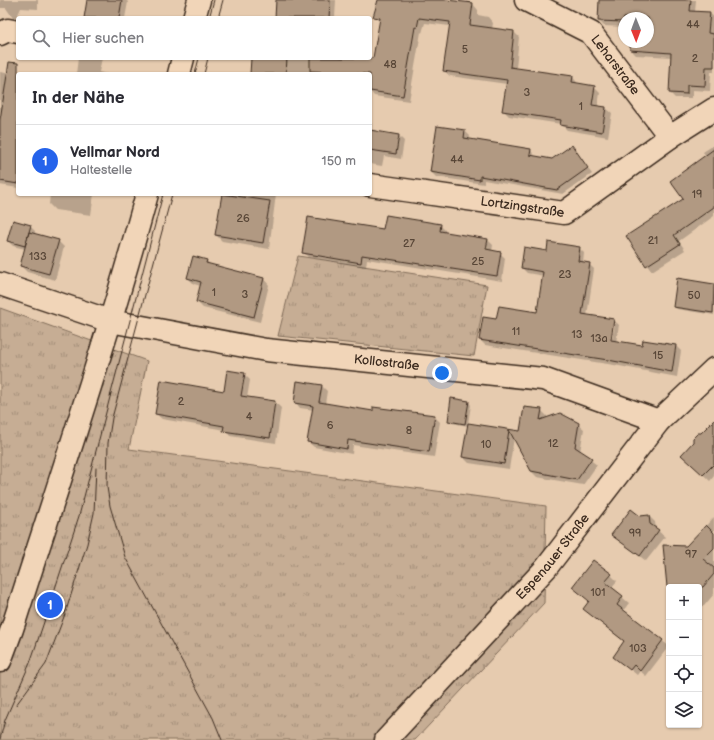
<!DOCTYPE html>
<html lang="de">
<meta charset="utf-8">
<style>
:root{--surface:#fff;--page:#f7f7f7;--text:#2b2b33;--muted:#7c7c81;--line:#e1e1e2;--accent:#2563eb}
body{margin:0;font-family:"Balsamiq Sans",sans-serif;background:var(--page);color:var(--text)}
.controls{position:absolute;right:12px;bottom:12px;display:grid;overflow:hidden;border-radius:4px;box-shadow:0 1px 3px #0004}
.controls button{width:36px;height:36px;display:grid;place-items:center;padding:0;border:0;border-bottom:1px solid var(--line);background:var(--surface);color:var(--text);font:20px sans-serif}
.compass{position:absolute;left:618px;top:12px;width:36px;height:36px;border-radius:50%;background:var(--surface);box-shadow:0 1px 3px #0004;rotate:179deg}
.you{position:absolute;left:442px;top:373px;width:14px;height:14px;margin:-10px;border:3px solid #fff;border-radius:50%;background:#1a73e8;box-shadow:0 0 0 6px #1a73e833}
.badge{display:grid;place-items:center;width:26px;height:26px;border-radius:50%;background:var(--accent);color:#fff;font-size:13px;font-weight:700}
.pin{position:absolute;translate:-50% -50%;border:2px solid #fff;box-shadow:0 1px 4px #0006}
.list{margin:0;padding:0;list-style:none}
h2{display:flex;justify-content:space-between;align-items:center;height:52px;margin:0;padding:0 16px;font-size:17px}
h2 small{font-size:13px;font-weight:400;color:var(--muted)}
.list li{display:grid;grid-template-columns:26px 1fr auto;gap:12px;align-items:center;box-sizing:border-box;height:72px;padding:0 16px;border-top:1px solid var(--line)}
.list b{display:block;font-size:15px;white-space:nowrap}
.list p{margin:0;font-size:13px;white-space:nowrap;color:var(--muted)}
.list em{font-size:13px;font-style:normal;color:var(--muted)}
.icon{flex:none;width:22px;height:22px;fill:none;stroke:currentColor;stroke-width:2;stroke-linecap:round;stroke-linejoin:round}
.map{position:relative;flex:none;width:714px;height:740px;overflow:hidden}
.search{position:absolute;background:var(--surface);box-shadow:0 1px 3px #0004;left:16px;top:16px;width:356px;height:44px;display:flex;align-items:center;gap:10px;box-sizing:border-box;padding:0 14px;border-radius:4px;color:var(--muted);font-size:15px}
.panel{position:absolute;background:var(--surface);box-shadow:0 1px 3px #0004;left:16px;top:72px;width:356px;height:124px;border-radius:4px}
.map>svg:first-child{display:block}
.grass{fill:url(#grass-tufts);stroke:#806c59}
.shadow{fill:#0003;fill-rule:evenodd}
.building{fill:#b19982;stroke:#3b2a1e}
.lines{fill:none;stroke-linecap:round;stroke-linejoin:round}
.minor-casing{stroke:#3b2a1e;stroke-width:25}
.major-casing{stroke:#3b2a1e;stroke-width:25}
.minor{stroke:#f1d5b8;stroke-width:22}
.major{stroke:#f1d5b8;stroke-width:22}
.tram{stroke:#3b2a1e;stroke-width:1}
.labels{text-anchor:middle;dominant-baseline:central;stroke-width:4;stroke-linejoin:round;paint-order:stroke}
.number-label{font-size:11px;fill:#584637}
.street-label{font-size:13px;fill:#3b2a1e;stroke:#f1d5b8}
</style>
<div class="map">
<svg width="714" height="740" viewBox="0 0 714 740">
<defs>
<pattern id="grass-tufts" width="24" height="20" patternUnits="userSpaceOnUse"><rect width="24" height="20" fill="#c6ad94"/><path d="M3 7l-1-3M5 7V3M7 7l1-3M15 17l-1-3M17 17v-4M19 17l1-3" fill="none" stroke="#a28d78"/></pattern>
</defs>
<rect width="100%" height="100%" fill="#e6cbaf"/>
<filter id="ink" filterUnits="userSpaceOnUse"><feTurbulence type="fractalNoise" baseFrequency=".025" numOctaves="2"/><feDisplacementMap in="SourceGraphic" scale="8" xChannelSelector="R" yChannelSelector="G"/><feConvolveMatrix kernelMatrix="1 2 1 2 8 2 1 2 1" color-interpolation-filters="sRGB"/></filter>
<g filter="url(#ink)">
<path class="grass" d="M298,256L487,285L474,356L278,336Z
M0,308L147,361L129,449L546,506L544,603L415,740H0Z"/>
<path class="shadow" d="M0,0H38V9L21,8L15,21L6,8H0Z
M88,0H126L128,2L125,18H85Z
M277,0H336L335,18H276Z
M379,0H420L473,4L478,10V15L488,17L493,23L492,29L514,32L519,37L516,68L573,77L578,84L594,87L600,93L598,106L606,108L612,113L608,137L567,130L561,124L509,116L503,110L507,84L450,76L444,71L450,26L425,23L422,33L421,32L409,101L374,96L370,91V74H345L348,58L373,61L380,22L374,16Z
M600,0H696L695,12L709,13L714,17V72H711L710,91L692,90V98H675L670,93L672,57L636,55L631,50V42H648V18H624V27L604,26L599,21Z
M78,58H102L99,72L107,74H76Z
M252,58H326L325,74H268Z
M0,72L18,75V188L0,185Z
M370,122L372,124L371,130L399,136L404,141L401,159L384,156L382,166L370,164Z
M465,131L470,136L469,140L531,150L535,157L553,160L571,146L592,174L563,194L484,180V184L436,177L431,172Z
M714,145V216L679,241L685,250L652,271L627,237L684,199L706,156L703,152Z
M45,194H94L91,215L55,210L49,204L50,195Z
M223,194H276L269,249L222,241L216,235Z
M440,225L445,230V233L488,240L493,245L492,251L500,253L505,258L502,281L367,259L366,267L308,257L303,252L384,230Z
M30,226L35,231V235L58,241L64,247L55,280L27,272L21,266L25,249L13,246L8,241Z
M579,248L584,253L583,263L589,264L594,269L587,316L614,320L619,325L616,342L643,346L644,341L676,346L681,351L677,377L614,365L485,345L480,340L497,320L538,313L544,276L527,273L522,268L548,252ZM613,323H615L611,345H609Z
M207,261L211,266L264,279L269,285L260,322L203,308L197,302L201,286L194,284L188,278Z
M678,280L714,285V315L677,309L674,306Z
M244,374L250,380L247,398L275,402L281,408L276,443L230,436L225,430L162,419L156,414L225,392Z
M322,386L327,391L325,404L374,412L434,416L440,422L434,457L353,445L352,454L314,447L308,442L314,410L300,408L295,402Z
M469,402L471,405L468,424L520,432L541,410L547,416V419L578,424L584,429L580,452L597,465L583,485L537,477L531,471L514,438L509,469L469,463L463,457L468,426L452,423L449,420Z
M714,421V476L710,481L689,461L702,434Z
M649,516L655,522L656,529L665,537L646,561L613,535L640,517Z
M714,517V567L712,568L714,570V594L704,606H699V587H669V588L668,587L686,547Z
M611,575L617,581L611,588L629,603L623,611L669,646L646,676L640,671L637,675L614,656L625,642L584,609L590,601L573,587Z"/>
<path class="building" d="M87,0H122L119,18H84Z
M276,0H330L329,18H275Z
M378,0H447L473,3L470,25L514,31L510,67L573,76L572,82L595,86L592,105L606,107L602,132L560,125L561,120L502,111L507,80L443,71L450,22L419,18L417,28L415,27L403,96L370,91V74L310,71V58H373L380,18L373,17Z
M599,0H691L690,11L710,12L708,33L714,34V67H706L705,86L687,85V94L669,93L671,53L630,50V42H648V18H624V22L598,21Z
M251,58H287L286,74H250Z
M9,62L18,63V184L0,181V120Z
M437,126L465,130L464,138L531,149L530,155L552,159L572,145L588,168L557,190L480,176V180L430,172Z
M370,130L399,135L396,154L370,150Z
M714,149V207L674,235L680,244L646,266L626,236L683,199L670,181Z
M222,194L270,201L263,243L215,235Z
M386,215L441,224L440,231L488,239L486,249L501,252L497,276L362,255L361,263L302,253L308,217L383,229Z
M13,220L31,225L25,246L7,241Z
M29,232L59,240L49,274L20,266Z
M548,242L580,247L578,261L590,263L582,314L614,319L611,340L642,345L643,340L676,345L672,372L608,360L479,340L483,317L496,319L499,306L537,312L543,272L521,268L524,247L547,251Z
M193,256L207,260L206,263L264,278L254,317L196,302L201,282L187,278Z
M677,278L714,284L713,313L673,307Z
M227,370L245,373L241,396L275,401L270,438L223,431L224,426L155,414L161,380L224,391Z
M297,381L322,385L319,402L373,411V407L435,415L429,452L348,440L347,449L307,442L313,406L294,403Z
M451,398L469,401L465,424L448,421Z
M524,407L542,409L540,420L560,413L579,423L575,447L592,458L577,480L531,471L509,430L504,464L462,457L468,423L520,431Z
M714,420V464L703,475L681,455L693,442V438L698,433H701Z
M631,509L640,516L649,515L650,524L659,530L640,556L611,535Z
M706,525L714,533V548L703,559L714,568V574L703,587H667L663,545L686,546Z
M593,560L612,574L605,582L623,596L617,605L663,640L640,671L634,665L630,670L613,657L624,641L583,609L589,601L572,587Z"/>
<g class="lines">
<g class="minor-casing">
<g id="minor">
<path id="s1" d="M526,0L591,33L670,137"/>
<path d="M0,34L8,30L18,32"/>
<path id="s2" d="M370,185L564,213L670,137L714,109"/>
<path id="s3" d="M0,284L110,321L266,350L543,379L659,421"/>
<path id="s4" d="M386,740L546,568L659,421L714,369"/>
</g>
</g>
<g class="major-casing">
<path id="major" d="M194,18L199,0
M179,74L183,58
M0,661L12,629C58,485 107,341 147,194"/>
</g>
<use href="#minor" class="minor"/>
<use href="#major" class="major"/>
<path class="tram" d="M209,18L214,0
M218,18L223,0
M195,74L199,58
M204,74L208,58
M172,194L112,418L108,443L107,487L110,506L125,557L213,718L222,740
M16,705L46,664L65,614L87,544L94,513L96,468
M0,739L5,720L30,663L42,628L79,516L163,194"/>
</g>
</g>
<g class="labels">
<g class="number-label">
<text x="693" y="24">44</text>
<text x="465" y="49">5</text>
<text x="695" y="58">2</text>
<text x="390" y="64">48</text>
<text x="527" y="92">3</text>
<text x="581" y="106">1</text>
<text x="457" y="159">44</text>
<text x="697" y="194">19</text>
<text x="243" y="218">26</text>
<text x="653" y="240">21</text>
<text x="409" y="243">27</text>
<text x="38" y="256">133</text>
<text x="478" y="261">25</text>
<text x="565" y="274">23</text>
<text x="214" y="292">1</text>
<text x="245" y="294">3</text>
<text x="694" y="295">50</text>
<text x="516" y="331">11</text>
<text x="577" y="334">13</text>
<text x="599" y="338">13a</text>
<text x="658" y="355">15</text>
<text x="181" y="401">2</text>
<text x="249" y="416">4</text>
<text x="330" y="425">6</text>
<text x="409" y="430">8</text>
<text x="553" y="443">12</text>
<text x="486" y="444">10</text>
<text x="635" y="533">99</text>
<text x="691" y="554">97</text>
<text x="598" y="592">101</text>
<text x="638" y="648">103</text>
</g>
<g class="street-label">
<text stroke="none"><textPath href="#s1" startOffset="113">Leharstraße</textPath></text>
<text stroke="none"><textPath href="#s2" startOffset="154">Lortzingstraße</textPath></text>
<text stroke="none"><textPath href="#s3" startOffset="396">Kollostraße</textPath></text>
<text stroke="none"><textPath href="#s4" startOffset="248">Espenauer Straße</textPath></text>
</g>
</g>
</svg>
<div class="controls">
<button>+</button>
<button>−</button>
<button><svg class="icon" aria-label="locate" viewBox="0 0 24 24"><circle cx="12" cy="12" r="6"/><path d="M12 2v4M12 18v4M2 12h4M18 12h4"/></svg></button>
<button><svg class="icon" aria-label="layers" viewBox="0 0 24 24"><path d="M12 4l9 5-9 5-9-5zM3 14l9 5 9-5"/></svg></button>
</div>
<svg class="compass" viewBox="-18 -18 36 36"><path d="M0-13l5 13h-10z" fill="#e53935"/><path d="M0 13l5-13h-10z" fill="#7c7c81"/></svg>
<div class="you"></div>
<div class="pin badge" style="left:50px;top:605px">1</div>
<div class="search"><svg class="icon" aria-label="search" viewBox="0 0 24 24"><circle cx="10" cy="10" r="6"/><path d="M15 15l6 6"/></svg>Hier suchen</div>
<section class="panel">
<h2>In der Nähe<small></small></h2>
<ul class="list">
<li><span class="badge">1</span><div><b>Vellmar Nord</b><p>Haltestelle</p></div><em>150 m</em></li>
</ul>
</section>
</div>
